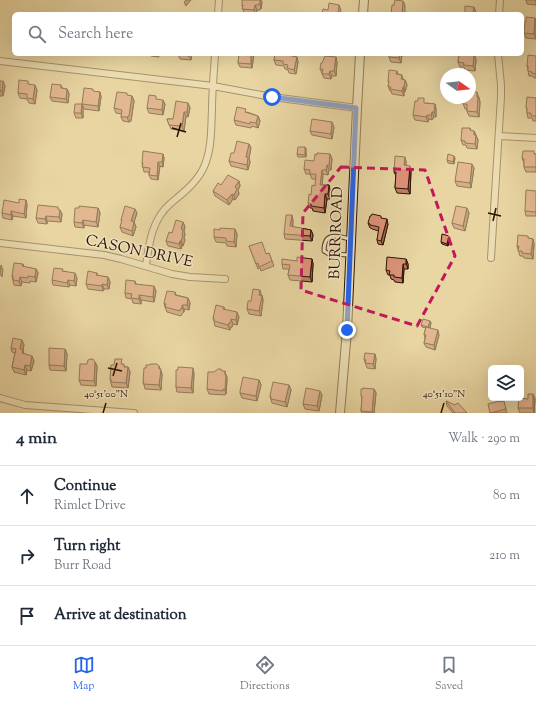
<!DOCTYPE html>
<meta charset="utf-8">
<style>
:root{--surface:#fff;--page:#f6f6f7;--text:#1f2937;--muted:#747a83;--line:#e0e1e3;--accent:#2563eb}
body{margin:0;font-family:"Sorts Mill Goudy",serif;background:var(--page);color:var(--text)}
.controls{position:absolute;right:12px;bottom:12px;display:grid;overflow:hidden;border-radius:6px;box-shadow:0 4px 16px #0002}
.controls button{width:36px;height:36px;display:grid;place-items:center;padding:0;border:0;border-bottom:1px solid var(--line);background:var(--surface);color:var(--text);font:20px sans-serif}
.compass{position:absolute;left:440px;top:68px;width:36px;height:36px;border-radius:50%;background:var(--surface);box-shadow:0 4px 16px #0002;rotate:105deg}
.stop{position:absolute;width:12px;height:12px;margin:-9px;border:3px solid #2563eb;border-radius:50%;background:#fff}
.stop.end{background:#2563eb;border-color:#fff;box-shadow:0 1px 4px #0008}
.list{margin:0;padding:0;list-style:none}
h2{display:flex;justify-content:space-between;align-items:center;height:52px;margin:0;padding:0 16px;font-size:17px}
h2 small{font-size:13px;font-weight:400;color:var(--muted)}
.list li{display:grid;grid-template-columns:26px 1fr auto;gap:12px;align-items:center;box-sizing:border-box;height:60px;padding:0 16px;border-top:1px solid var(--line)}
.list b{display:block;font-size:15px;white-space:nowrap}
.list p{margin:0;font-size:13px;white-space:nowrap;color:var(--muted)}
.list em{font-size:13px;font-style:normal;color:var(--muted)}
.icon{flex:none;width:22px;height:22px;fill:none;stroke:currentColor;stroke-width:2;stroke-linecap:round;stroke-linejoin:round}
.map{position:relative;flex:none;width:536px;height:413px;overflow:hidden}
.search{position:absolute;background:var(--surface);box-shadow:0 4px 16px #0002;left:12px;right:12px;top:12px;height:44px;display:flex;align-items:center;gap:10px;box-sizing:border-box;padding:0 14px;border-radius:6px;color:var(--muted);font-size:15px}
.sheet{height:232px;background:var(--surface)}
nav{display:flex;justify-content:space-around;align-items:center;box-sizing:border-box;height:56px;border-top:1px solid var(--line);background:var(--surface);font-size:11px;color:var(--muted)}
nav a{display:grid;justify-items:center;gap:2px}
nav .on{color:var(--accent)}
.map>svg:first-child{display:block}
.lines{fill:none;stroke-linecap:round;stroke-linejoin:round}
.lane-casing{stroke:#5b4329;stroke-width:5}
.street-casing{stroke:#5b4329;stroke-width:8}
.secondary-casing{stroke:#2c1200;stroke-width:10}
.lane{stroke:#f0e4c3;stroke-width:3}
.street{stroke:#f0e4c3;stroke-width:6}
.secondary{stroke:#f0e4c3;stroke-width:8}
.wall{fill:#bf7e6a;stroke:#2c1200}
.shaded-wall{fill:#9b6756;stroke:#2c1200}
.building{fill:#de937b;stroke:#2c1200}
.route{stroke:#2563eb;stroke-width:5}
.marked{fill:none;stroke:#c2185b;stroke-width:3;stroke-dasharray:8 5;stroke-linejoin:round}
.ticks{fill:none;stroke:#2c1200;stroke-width:1.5}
.labels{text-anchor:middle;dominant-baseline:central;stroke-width:3;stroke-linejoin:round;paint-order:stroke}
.street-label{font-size:15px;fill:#2c1200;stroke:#f0e4c3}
.ticks-label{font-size:10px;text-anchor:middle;fill:#2c1200;stroke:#f0e4c3;stroke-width:3;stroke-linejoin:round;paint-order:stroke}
</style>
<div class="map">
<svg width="536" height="413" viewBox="0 0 536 413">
<rect width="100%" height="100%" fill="#e8d6a3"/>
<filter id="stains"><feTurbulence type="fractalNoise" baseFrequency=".005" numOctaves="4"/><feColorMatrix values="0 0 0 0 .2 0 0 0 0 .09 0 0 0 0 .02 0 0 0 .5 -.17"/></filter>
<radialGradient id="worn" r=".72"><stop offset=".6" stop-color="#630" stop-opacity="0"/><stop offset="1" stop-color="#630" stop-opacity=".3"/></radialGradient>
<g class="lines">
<g class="lane-casing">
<path id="lane" d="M350,255L329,254L324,251C324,231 337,236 350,239"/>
</g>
<g class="street-casing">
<path id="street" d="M218,14L219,0
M499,14L500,0
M0,61L213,86L272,97L357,108
M499,136L536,138
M0,243L104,255L121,259L172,274L190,277L225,279
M491,258L501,97V85L498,54
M146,266C149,243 152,219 171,203C183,193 196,183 203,169C212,151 211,129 212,109C212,91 214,72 215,54
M0,398L25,405L134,413"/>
</g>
<g class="secondary-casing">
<path id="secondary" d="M363,14L364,0
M340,413L347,330L357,108L360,54"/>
</g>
<use href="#lane" class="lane"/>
<use href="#street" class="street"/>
<use href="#secondary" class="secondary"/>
</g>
<path class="wall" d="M526,0H536V5L527,4Z
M262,2L261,9H260V10H257L256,14H244L242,5Z
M535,18L536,20V39L526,38L524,33Z
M150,54H167V55L159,54V57L151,56Z
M178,54H192L191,60L180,59Z
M239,54H254L252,68L240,67L238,63Z
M275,54H289L290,56L297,57L298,62L296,74L289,73L288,70L285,69L284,66L276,65L274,60Z
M402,54L401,63L391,62L389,57Z
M459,54H474L476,60L475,71L465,70L464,67H460L458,62Z
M536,56V78H534L533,76H529L528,71V69L527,66Z
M337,62L336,76H332L331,79L324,78L320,69Z
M397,71L398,74L402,75L403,79L405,80L407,85L405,92H404V96L392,94L391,91H390L388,86L389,83L388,81Z
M0,81L5,86L3,96H0Z
M29,84L37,90L35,104L29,103L27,99L20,98L18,93Z
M61,85L62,88L67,89L69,94L68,103L52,101L50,97Z
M94,92H100L101,97L99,111L84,109L82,104Z
M474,92L479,97L480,102L479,117L469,116L467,111V109H465L463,103H461L459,98Z
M128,96H132L134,101L131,121L129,122L123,121L121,117L122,114L116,113L114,108Z
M536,98V121H533L532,118H528L527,113V110L526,107Z
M188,103L190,108L188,117L186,116L184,131L171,129L167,119H173Z
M426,103L435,104L436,109V117H434L432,120L429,119L428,122L415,120L413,115Z
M165,104L163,115L149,113L147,108Z
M83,109V118H76L74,113Z
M247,112L258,116L260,121L258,128L252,126L251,128L236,125L234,120Z
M334,127L332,139L312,135L310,131Z
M470,128L471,131H474L478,140L477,149L467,148L466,145H463L461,140Z
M249,144L251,148L249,158L250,162L248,170L231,166L229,161L234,153Z
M305,147L306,149V157H298L297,154Z
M163,154L164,158L163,167L160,166L158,180L151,179L149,175V172H144L142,163Z
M330,154L332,159L331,170H329L328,175L323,174L322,185H329L330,190V199H327L325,213L313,211L312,208H310L308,203L311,195L315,186L316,179H312L310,174H306L304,169L314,161Z
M535,154H536V172H526L524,167V163L522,158Z
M455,158L454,164L448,163L447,160Z
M406,161V166L411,171L410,194L397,193L395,188L396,176L394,172Z
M474,168L471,188L457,186L455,181Z
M239,181L240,186L238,190L239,194L235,200L233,199L229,205L215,196L213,191L221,185Z
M536,191V216H526L525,211Z
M27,204L26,218L13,216L12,220L3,218L2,213Z
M98,208L100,213L98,227L84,225V228L75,227L74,222Z
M59,209L62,214L61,222L47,221V224L38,223L36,218Z
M137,213L134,222L136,227L133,236L122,232L120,227L122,222L121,220Z
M469,213L465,231L454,228L452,223Z
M382,218L388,224L383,245L378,244L377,240L379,231L372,229L371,228H370L368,223Z
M293,220V227L311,230L313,235L312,241L285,239L284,234Z
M183,222L185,227L184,231L185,234L184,238L185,240L183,246H182L181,249L168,246L166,241L172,233Z
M220,230L237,234L236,247L227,246L226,243L216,242L214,237Z
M449,236L450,238L448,246L442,244L441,242Z
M528,238L533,239L534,244L533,259L524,258L523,256H520L517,246Z
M249,246L266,254L269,253L274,266L261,271L260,268L258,269Z
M312,259L313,264L312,282L290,280L288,275L289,269H283L282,264L297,261Z
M406,259L408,264V269H404L403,283L395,282L394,280L391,279L390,275H388L386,270Z
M23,264L24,267L36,269L38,273L36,282L30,281V283L22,282L21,286L14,285L12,276Z
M64,271L77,278L76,286L70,285L69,287L53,285L52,280Z
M97,273L98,276L108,277L110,282L109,289H104L103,291L88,289L86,284Z
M135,281L136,284L156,291L154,302L141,300V304L133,303L132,299L126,298L125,293Z
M175,292L176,295L188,298L190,303L189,310L184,309V312L182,314L181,316L167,312L165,307L164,303Z
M262,295L263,300L261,316L249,314L247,309L251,301Z
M224,307L225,310L239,317L237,325L233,324L232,327L230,328V330L215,326L214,321L213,318Z
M430,321L431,323L430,328L439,335L435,350L426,347L424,343L425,338L424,334L426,328L422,327L421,325Z
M24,345L23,350L24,354L34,361L31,371L27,370L26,375L14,372L12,367L15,353L12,352L11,348Z
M65,349L67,354L66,371L50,370L49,365Z
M375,354L376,359L375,369L367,368L364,359Z
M95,362L97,366L96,386L81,385L79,380Z
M123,364L125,367H128L130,372L128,388L112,387L110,379Z
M159,366L162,374L161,390L145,389L143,381Z
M178,370L194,373L193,393L177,392L176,387Z
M222,371L227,376V380L226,394H225V395L209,394L207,389L214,372Z
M259,380L261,385L257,401L242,398L240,393Z
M289,385L291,390L287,407L272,403L270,396Z
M374,389L376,393L374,413H362L361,411L362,399L361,395Z
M533,394L535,399L534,413H520L518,408Z
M322,395L319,411L305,409L303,404Z
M446,401L467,413H453L447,406Z
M500,402L505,406L507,413H490Z"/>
<path class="shaded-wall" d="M186,0H191L186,6L184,2Z
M260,0H261L262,2L261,9L260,4Z
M403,1L405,5V14H402Z
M255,5L257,10L256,14L254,10Z
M339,5L341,10L340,14H338Z
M474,7L476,12L475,14H473Z
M535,18L536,20V39L534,34Z
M189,54H192L191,60L189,56Z
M251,54H254L252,68L251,64Z
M400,54H402L401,63L399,58Z
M472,54H474L476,60L475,71L473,66Z
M297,57L298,62L296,74L294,70Z
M336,57L337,62L336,76L334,71Z
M330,71L332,76L331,79L329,74Z
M405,80L407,85L405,92L404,87Z
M3,81L5,86L3,96L2,91Z
M35,85L37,90L35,104L33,99Z
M403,87L404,92V96L402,91Z
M67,89L69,94L68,103L66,99Z
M100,92L101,97L99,111L98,106Z
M477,92L480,102L479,117L477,112Z
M132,96L134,101L131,121L129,122L127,117Z
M163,100L165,104L163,115L162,110Z
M188,103L190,108L188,117L187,112Z
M82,104L83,109V118L81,113Z
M435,104L436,109V117L434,112Z
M184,112L186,116L184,131L182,126Z
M432,112L434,117L432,120L431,115Z
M427,115L429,119L428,122L426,117Z
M258,116L260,121L258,128L256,123Z
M332,122L334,127L332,139L331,134Z
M474,131L478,140L477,149L475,144L474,135Z
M249,144L251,148L249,158L250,162L248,170L247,165L246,157Z
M305,147L306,149V157L305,155Z
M163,154L164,158L163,167L162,162Z
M330,154L332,159L331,170L329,165Z
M454,156L455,158L454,164L453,162Z
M405,157L406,161V170L404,165Z
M158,162L160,166L158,180L157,176Z
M472,164L474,168L471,188L470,183Z
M327,165L329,170L328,175L326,170Z
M410,166L411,171L410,194L408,189Z
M322,170L323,174L322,189L320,185Z
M239,181L240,186L238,190L239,194L235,200L234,195L235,187Z
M329,185L330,190V199L328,194Z
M232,194L233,199L229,205L227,200Z
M325,194L327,199L325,213L324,208Z
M26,200L27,204L26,218L24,214Z
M98,208L100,213L98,227L96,222Z
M467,208L469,213L465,231L463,226Z
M135,209L137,213L134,222L136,227L133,236L132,231L131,221Z
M60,210L62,214L61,222L59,217Z
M11,211L13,216L12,220L11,215Z
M292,215L293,220L292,231L290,226Z
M46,216L47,221V224L45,219Z
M387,219L388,224L383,245L381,241Z
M83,220L84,225V228L82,223Z
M183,222L185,227L184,231L185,234L184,238L185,240L183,246L181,241V229Z
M235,229L237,234L236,247L234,242Z
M311,230L313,235L312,241L310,236Z
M449,236L450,238L448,246L447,244Z
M533,239L534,244L533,259L531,254Z
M180,241L182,246L181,249L179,244Z
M312,259L313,264L312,282L310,277Z
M406,259L408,264V269L406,264Z
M403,264L404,269L403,283L402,278Z
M1,265L3,270L2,277L0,273Z
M36,269L38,273L36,282L35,277Z
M75,273L77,278L76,286L74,281Z
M20,277L22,282L21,286L19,281Z
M108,277L110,282L109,289L107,285Z
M68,280L70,285L69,287L67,283Z
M102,284L104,289L103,291L102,286Z
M154,286L156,291L154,302L153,297Z
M260,290L263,300L261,316L259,311V295Z
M139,295L141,300V304L139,299Z
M188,298L190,303L189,310L187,305Z
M182,305L184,309V312L182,308Z
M237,312L239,317L237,325L236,320Z
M231,319L233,324L232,327L230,328V330L228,325Z
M430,321L431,323L429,330L428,327Z
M438,330L439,335L435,350L434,345Z
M22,340L24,345L23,350L24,355V358L20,349Z
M65,349L67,354L66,371L64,366Z
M375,354L376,359L375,369L373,364Z
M32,356L34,361L31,371L30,366Z
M95,362L97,366L96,386L94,381Z
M25,365L27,370L26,375L24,370Z
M159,366L162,374L161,390L159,385Z
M128,367L130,372L128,388L126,383Z
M193,368L194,373L193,393L191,388Z
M225,371L227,380L226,394L225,390Z
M259,380L261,385L257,401L256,396Z
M289,385L291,390L287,407L285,402Z
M374,389L376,393L374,413H373L372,412Z
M320,391L322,395L319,411L317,406Z
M533,394L535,399L534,413L533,408Z"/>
<path class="building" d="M242,0H260V4H258V5H255L254,10L242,9L243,5H242Z
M395,0L403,1L402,14H391L392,5H394Z
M329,3L339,5L338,14H322L323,9L328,10Z
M465,6L474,7L473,14H465Z
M526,17L535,18L534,34L524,33L525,22H526Z
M178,54H189V56Z
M239,54H251V64L238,63Z
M275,54H288V55L297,57L294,70L287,68L288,65L283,64V61L274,60Z
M389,54H400L399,58L389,57Z
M459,54H472V55L474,56L473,66L463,65L464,63L458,62Z
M528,55L536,56V74L532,73V72L528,71V66H527Z
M325,56L336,57L334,71H330L329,74H322L323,69H320L321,63H322Z
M389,70L397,71L396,74L402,75L401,79L405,80L404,87H403L402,91L390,89L391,87L388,86L389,81H388Z
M19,80L28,81V84L35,85L33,99L27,98V94L18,93Z
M0,81H3L2,91H0Z
M52,84L61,85V88L67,89L66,99L50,97Z
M84,88L93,89V91L100,92L98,106L82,104Z
M470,89L473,90L474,92H477V97H478L477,112L467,111V104H463V98H470Z
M117,92L127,93V95L132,96L129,116L127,117H121L122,110L114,108Z
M149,95L156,96V99L163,100L162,110L147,108Z
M527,97L536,98V116H531V113H527V108L526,107Z
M418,98H424V103L435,104L434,112H432L431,115H427L426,117L413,115L415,101H418Z
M176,101L188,103L187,112H184L182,126L169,125L167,119H173Z
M75,104H82L81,113H74Z
M237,107L246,109L245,112L258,116L256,123L250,122V124L234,120Z
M312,119L332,122L331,134L310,131Z
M462,128H470V130L474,131V135H476L475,144L465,143V141L461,140Z
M237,141L249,144L246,157H248L247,165L229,161L231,153H234Z
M298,147H305V155L297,154Z
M143,151L163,154L162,162H158L157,176L149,175L150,168L142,167L143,163H142Z
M523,151H534V154H536V167H524V159L522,158Z
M317,153L330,154L329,165H327L326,170H322L320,185H329L328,194H325L324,208L311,206V204L308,203L309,194L311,195L312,185L315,186L316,174H310V170L304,169L305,160L314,161L315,154L317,155Z
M448,154L454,156L453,162L447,160Z
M395,156L405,157L404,165L410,166L408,189L395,188L396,172H394Z
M458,162L472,164L470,183L455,181Z
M228,175L239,181L235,187L237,189L234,195L232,194L227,200L213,191L218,183L221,185Z
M526,190L536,191V212L525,211Z
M19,199L26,200L24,214L11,211V215L2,213L4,200L19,203Z
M38,205L58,207V209L60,210L59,217L46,216L45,219L36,218Z
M79,206L98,208L96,222L83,220L82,223L74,222L75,208H79Z
M125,206L135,209L131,221L134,222L132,231L120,227L122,220H121Z
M456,206L467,208L463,226L452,223Z
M372,214L381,216V218L387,219L381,241L377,240L379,227L370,225V224L368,223L370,216H371Z
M286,215H292L290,226L311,230L310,236L284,234Z
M176,220L183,222L181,229H183L182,235H183L181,241H180L179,244L166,241L169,232L172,233Z
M220,228L235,229L234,242L226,241V238L214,237V229L220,230Z
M442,234L449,236L447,244L441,242Z
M518,235L528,236V238L533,239L531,254L522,253V251H518L519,246H517Z
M262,242L266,254L269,253L272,261L259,267L258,263L256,264L249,246Z
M297,257L312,259L310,277L288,275L290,265L282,264V259L297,261Z
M387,257L406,259V264H403L402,278L394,277V275H389L390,271L386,270Z
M14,263L23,264L22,266L36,269L35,277L28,276V278L20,277L19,281L13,280V276H12Z
M54,268L63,269L62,271L75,273L74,281L68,280L67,283L52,280Z
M88,271L97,273L96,275L108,277L107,285L102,284V286L86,284Z
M126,280L135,281V284L154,286L153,297L139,295V299L131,298L132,294L125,293Z
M253,289L260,290L259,295L262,296L259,311L247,309L248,301H251Z
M167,291L175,292V295L188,298L187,305H182V308L180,309V311L165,307L166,304L164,303Z
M216,305L224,307L223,309L237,312L236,320L231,319V322L229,323L228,325L214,321V318H213Z
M423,319L430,321L428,327L421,325Z
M426,327L438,330L434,345L424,343L426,335L424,334Z
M13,338L22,340L20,349L23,350L22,353L32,356L30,366L25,365L24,370L12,367L16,349L11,348Z
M49,348L65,349L64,366L49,365Z
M365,353L375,354L373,364L365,363L366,360L364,359Z
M91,359H93L95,362L94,381L79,380L80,364H87L88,360Z
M115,359H122L121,364H124V367H128L126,383L111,382V379H110L111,365H114Z
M151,364H157L159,366V369H161L159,385L143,384L144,381H143L144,368H146V365H149Z
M178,367L193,368L191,388L176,387V370H178Z
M218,369H221L222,371H225V375H226L225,390L223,389V391L207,389L208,372H214Z
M243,377L259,380L256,396L240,393V391Z
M273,382L289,385L285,402L271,399V397L270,396Z
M306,388L320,391L317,406L303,404Z
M363,388L374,389L372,412L361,411L362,396L361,395V389H363Z
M528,394H533V408H518L519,398L528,399Z
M446,401L455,405L458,403L467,413H455Z
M500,401V402L504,401L506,409L490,413L488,404Z"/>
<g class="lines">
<path class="route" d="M272,97L356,108L347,330"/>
</g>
<path d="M0 0H536V413H0ZM341,167L425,170L455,256L417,326L301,290L303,213Z" fill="#e8d6a3" fill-opacity=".55" fill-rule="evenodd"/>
<path class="marked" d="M341,167L425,170L455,256L417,326L301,290L303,213Z"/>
<path class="ticks" d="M172,128L186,132M177,137L181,123M488,213L501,216M493,221L496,208M108,368L122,371M113,376L117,363M103,413L106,403M441,413L444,403"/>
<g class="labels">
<g class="street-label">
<text transform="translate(337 233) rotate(-88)">BURR ROAD</text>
<text transform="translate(139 252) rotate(12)">CASON DRIVE</text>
</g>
</g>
<g class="ticks-label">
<text x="106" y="397">40°51'00"N</text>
<text x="444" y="397">40°51'10"N</text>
</g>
<rect width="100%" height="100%" filter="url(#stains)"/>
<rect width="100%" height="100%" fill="url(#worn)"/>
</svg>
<div class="controls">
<button><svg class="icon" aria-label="layers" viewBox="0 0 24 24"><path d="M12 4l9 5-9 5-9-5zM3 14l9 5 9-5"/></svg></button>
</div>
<svg class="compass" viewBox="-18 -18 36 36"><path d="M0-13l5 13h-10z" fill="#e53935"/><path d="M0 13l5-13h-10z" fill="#747a83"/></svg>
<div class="stop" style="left:272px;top:97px"></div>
<div class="stop end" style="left:347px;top:330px"></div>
<div class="search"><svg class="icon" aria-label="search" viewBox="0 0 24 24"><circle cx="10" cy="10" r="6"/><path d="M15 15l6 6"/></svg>Search here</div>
</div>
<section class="sheet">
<h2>4 min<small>Walk · 290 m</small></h2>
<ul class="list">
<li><svg class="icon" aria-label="ahead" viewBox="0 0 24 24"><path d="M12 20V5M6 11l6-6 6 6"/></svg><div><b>Continue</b><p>Rimlet Drive</p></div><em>80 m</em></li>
<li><svg class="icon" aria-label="right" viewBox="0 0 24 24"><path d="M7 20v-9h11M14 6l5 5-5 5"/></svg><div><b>Turn right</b><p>Burr Road</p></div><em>210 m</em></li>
<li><svg class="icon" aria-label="arrive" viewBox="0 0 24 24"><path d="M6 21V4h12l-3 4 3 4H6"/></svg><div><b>Arrive at destination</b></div></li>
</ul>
</section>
<nav>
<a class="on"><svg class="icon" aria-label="map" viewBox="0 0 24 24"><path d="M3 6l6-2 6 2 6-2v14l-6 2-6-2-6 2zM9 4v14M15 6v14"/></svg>Map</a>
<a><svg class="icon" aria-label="directions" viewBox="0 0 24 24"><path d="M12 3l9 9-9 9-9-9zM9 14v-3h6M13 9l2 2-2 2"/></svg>Directions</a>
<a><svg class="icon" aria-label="saved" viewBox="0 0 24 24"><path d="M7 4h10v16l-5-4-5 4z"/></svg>Saved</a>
</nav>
